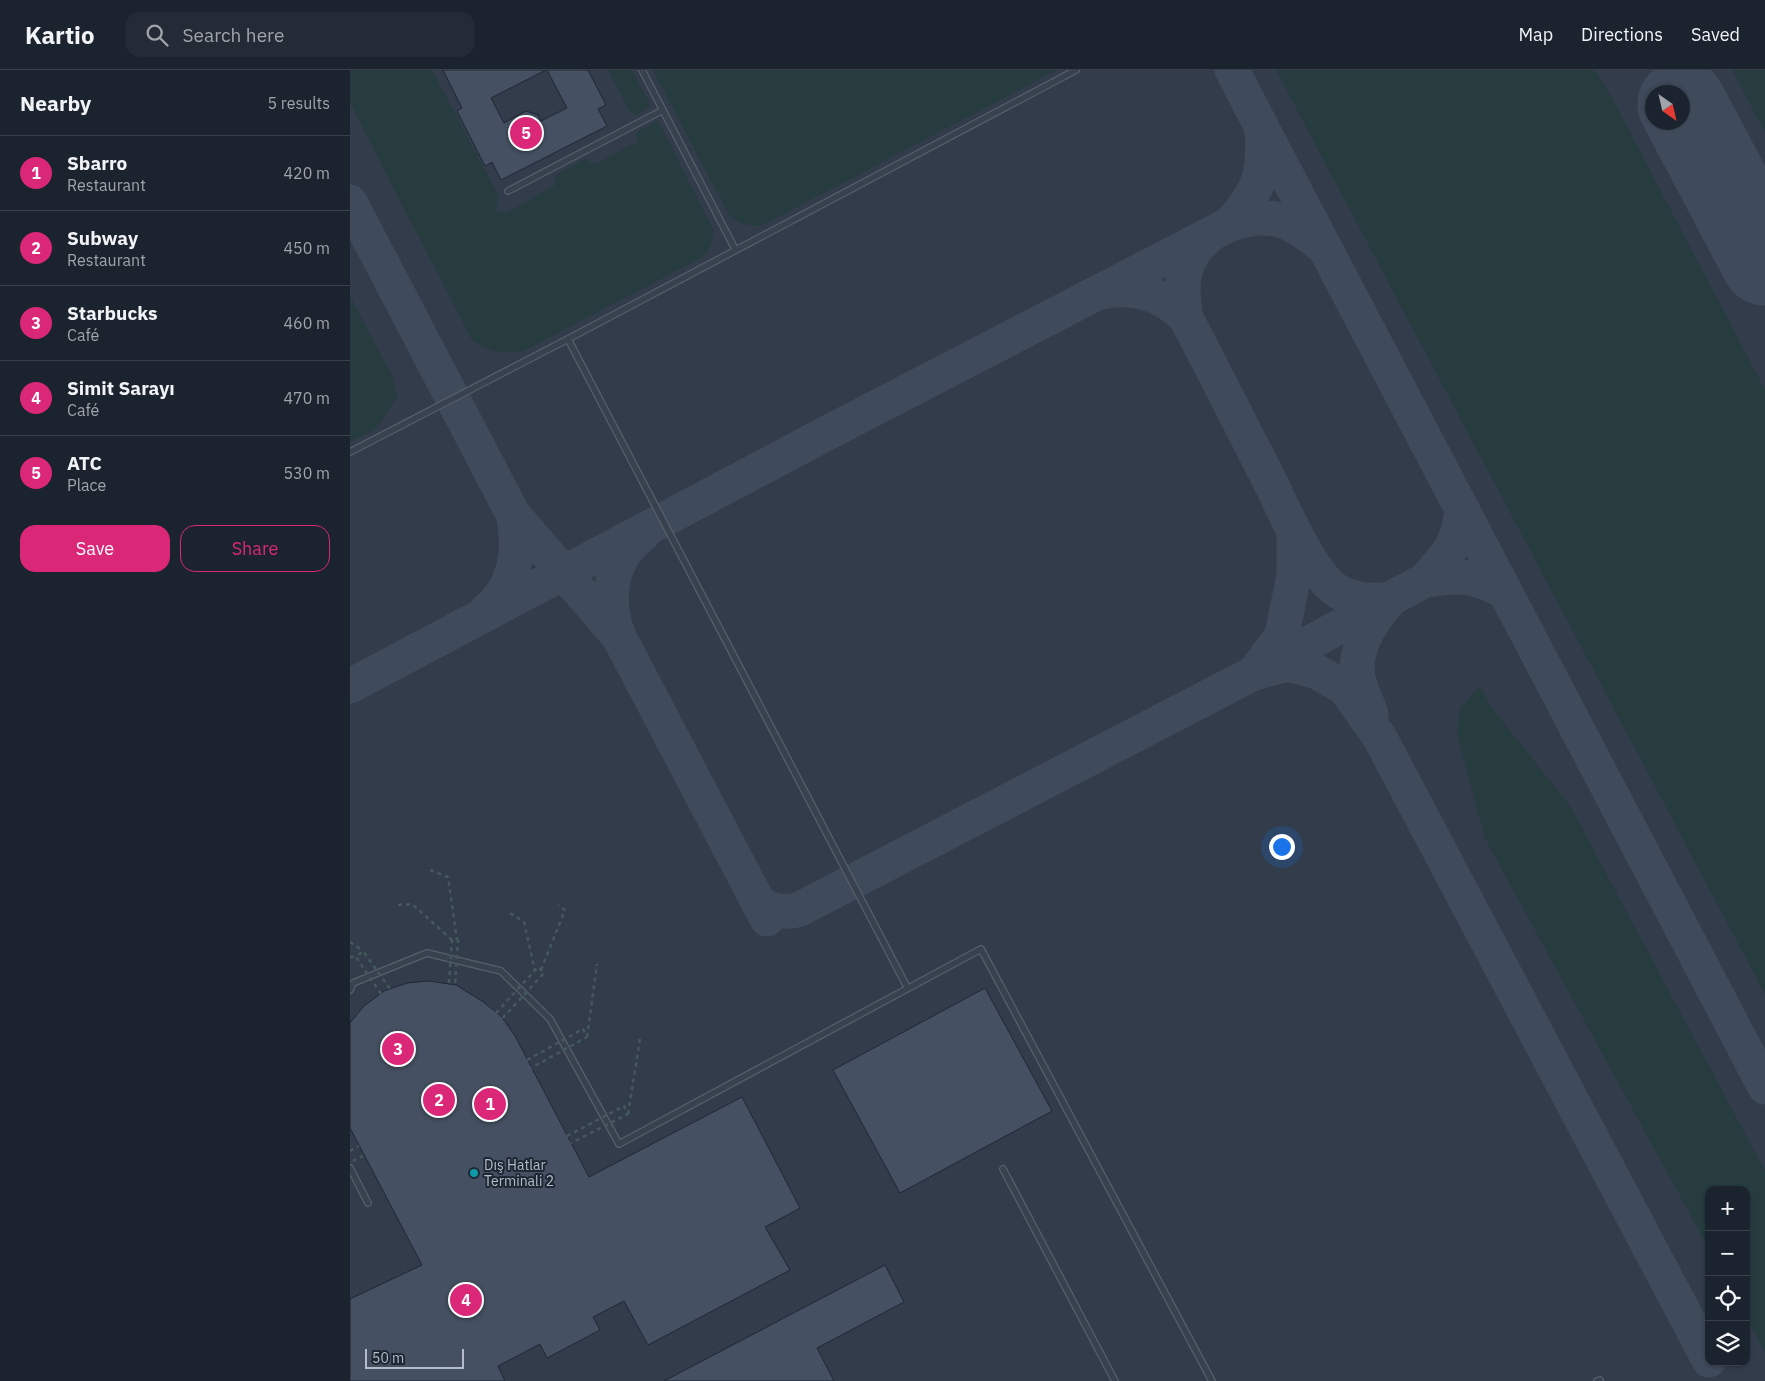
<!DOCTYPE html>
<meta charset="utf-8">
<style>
:root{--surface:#1b232e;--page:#242b36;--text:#f1f3f6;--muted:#a0a4aa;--line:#39404a;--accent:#db2777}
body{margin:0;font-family:"IBM Plex Sans",sans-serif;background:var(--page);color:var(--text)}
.controls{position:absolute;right:15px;bottom:15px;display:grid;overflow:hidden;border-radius:10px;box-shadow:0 1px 4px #0004}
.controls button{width:45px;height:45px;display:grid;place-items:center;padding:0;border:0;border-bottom:1px solid var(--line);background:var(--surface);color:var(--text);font:25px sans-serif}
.compass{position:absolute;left:1295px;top:15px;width:45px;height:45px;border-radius:50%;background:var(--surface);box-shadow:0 1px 4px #0004;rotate:146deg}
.scale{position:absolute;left:15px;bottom:12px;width:99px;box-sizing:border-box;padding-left:5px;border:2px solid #b4bcc9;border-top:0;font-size:14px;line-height:18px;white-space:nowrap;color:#b4bcc9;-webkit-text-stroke:4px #1d2633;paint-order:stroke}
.you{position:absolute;left:931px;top:776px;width:18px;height:18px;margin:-12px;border:4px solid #fff;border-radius:50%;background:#1a73e8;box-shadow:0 0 0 8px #1a73e833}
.badge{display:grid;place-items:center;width:32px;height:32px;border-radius:50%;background:var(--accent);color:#fff;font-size:16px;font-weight:700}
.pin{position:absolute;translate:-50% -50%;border:2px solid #fff;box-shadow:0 1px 5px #0006}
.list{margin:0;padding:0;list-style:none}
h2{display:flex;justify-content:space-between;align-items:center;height:65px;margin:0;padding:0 20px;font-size:21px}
h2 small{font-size:16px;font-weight:400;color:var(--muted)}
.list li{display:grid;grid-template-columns:32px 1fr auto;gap:15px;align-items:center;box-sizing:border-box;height:75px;padding:0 20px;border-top:1px solid var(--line)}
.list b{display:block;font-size:19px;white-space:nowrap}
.list p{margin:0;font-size:16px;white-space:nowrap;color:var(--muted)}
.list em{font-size:16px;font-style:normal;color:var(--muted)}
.actions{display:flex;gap:10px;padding:15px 20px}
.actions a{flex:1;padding:11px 0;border:1px solid var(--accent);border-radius:15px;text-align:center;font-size:18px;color:var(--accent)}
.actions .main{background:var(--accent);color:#fff}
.icon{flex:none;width:28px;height:28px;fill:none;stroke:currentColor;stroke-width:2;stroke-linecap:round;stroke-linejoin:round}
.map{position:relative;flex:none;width:1415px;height:1311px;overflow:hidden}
header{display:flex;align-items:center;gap:30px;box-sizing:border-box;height:70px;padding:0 25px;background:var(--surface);border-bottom:1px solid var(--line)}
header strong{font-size:24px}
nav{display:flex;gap:28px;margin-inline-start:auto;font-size:18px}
.search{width:350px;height:45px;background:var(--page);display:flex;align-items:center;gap:12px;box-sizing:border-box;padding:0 18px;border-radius:15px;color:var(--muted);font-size:19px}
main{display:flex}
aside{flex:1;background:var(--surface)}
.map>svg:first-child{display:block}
.airport{fill:#323c4b;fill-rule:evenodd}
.green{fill:#263c3f}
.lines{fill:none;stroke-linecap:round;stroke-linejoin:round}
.taxiway{stroke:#3f4a5a;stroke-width:35}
.runway{stroke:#3f4a5a;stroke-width:89}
.building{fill:#455162;stroke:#1f2835}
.service-casing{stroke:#565f6c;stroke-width:8}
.path{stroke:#44595c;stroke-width:2.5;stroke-dasharray:4 4;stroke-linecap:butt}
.service{stroke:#38414e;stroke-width:5.5}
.path-bridge{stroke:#44595c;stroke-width:2.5;stroke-dasharray:4 4;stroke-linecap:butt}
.culture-dot{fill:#0f9aa8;stroke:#1d2633;stroke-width:2}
.labels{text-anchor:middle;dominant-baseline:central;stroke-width:4;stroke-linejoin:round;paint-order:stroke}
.poi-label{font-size:14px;fill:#b4bcc9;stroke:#1d2633;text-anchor:start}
</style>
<header>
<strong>Kartio</strong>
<div class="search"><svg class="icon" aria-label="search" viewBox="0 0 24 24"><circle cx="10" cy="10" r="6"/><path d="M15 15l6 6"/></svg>Search here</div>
<nav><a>Map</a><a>Directions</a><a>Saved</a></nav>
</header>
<main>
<aside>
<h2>Nearby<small>5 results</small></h2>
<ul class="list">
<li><span class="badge">1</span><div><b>Sbarro</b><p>Restaurant</p></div><em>420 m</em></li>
<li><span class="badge">2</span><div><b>Subway</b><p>Restaurant</p></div><em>450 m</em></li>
<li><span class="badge">3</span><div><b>Starbucks</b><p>Café</p></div><em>460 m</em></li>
<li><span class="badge">4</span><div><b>Simit Sarayı</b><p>Café</p></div><em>470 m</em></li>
<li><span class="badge">5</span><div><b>ATC</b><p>Place</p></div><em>530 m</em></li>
</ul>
<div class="actions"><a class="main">Save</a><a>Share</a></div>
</aside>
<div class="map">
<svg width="1415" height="1311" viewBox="0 0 1415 1311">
<rect width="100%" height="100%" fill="#242f3e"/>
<path class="airport" d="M0,0H1415V1311H0ZM1302,22H1332V52H1302ZM1359,1120H1396V1292H1359Z"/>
<path class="green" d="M0,0H82L148,125L146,143L158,142L204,116L206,105L235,89L245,94L287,72V62L308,51L363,159C364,173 360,180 349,189L173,281C151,284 141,282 122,270L0,33Z
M258,0H282L301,36L286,45L280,42Z
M303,0H707L413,155C397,157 389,154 378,143Z
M926,0H1245L1262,28L1415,320V924Z
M1382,0H1415V62Z
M0,226L43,308L47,327L27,358L0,372Z
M1129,616L1145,642L1220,736L1415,1101V1282L1396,1248V1120H1359V1179L1135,768L1107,664L1110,639Z"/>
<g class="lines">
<path class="taxiway" d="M882,0C1058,340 1236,679 1415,1017
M0,132L163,444L269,567L417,849
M880,154C923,141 939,149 972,176
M859,166C831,188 830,215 836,248C864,302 892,356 919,410C934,439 961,506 989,522C1004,531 1024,531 1040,529
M751,222C785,215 812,224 836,248
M1112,440C1107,477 1099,483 1075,510C1110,505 1122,504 1153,521
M136,541C166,517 171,480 163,444
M269,567C255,532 259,489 292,465
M907,599L932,565L944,505V460
M904,603L938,594L967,602L995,618L1030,668L1359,1290
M0,616L481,361L880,154C910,120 915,104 912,59
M1021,644C1017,632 1010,619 1008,607C1003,580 1021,551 1038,532
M407,830C420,842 431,843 448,840L904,603L1075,510"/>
<path class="runway" d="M1332,34L1415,191"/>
</g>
<path class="building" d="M93,0H196L141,28L154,53L176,41L188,45L191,51L217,38L197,0H238L256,35L248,39L257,56L151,110L142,92L135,96L107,41L112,38Z
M78,911L106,915L132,931L151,946L165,966L239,1107L392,1027L450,1138L415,1157L440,1200L298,1275L274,1231L243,1247L250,1260L197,1288L190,1274L148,1296L155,1311H0V1229L72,1195L0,1058V953L14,936L34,921L57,913Z
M635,918L702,1041L550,1123L483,1000Z
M535,1195L554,1232L467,1278L484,1311H314Z"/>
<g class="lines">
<g class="service-casing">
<path id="service" d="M292,0L385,179
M158,121L313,40
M218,269L557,917
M0,382L218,269L726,0
M0,920L3,913L77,883L151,901L200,949L269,1074L631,879L862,1311
M0,1098L18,1133
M653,1099L765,1311
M1247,1311L1250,1310"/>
</g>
<path class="path" d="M80,800L98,807L107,870
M48,835L62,834L102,870
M160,843L174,852L185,901
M0,872L13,881
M0,887H6
M191,900L215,840L208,835
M237,967L247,894
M278,1044L290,969
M0,1081L9,1076
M3,1091L13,1086"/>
<use href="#service" class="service"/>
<path class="path-bridge" d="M99,913L102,870H108L105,915
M31,924L6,887L13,881L40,919
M146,943L188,897L194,903L151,950
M177,990L233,959L237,967L181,998
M217,1066L274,1036L278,1044L221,1073"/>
</g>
<circle class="culture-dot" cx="124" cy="1103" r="5"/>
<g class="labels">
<g class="poi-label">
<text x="134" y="1095">Dış Hatlar<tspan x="134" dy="16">Terminali 2</tspan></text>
</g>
</g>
</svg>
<div class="controls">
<button>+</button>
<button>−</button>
<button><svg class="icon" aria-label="locate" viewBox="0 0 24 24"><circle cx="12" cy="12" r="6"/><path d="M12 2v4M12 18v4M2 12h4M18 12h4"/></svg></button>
<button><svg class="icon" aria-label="layers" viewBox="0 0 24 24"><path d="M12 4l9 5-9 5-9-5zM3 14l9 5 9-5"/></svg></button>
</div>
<svg class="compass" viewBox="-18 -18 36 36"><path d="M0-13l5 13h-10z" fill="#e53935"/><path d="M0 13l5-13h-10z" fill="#a0a4aa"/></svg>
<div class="scale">50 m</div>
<div class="you"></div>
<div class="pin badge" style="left:140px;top:1034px">1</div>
<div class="pin badge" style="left:89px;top:1030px">2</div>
<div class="pin badge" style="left:48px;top:979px">3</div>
<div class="pin badge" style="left:116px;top:1230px">4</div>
<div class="pin badge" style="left:176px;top:63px">5</div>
</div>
</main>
